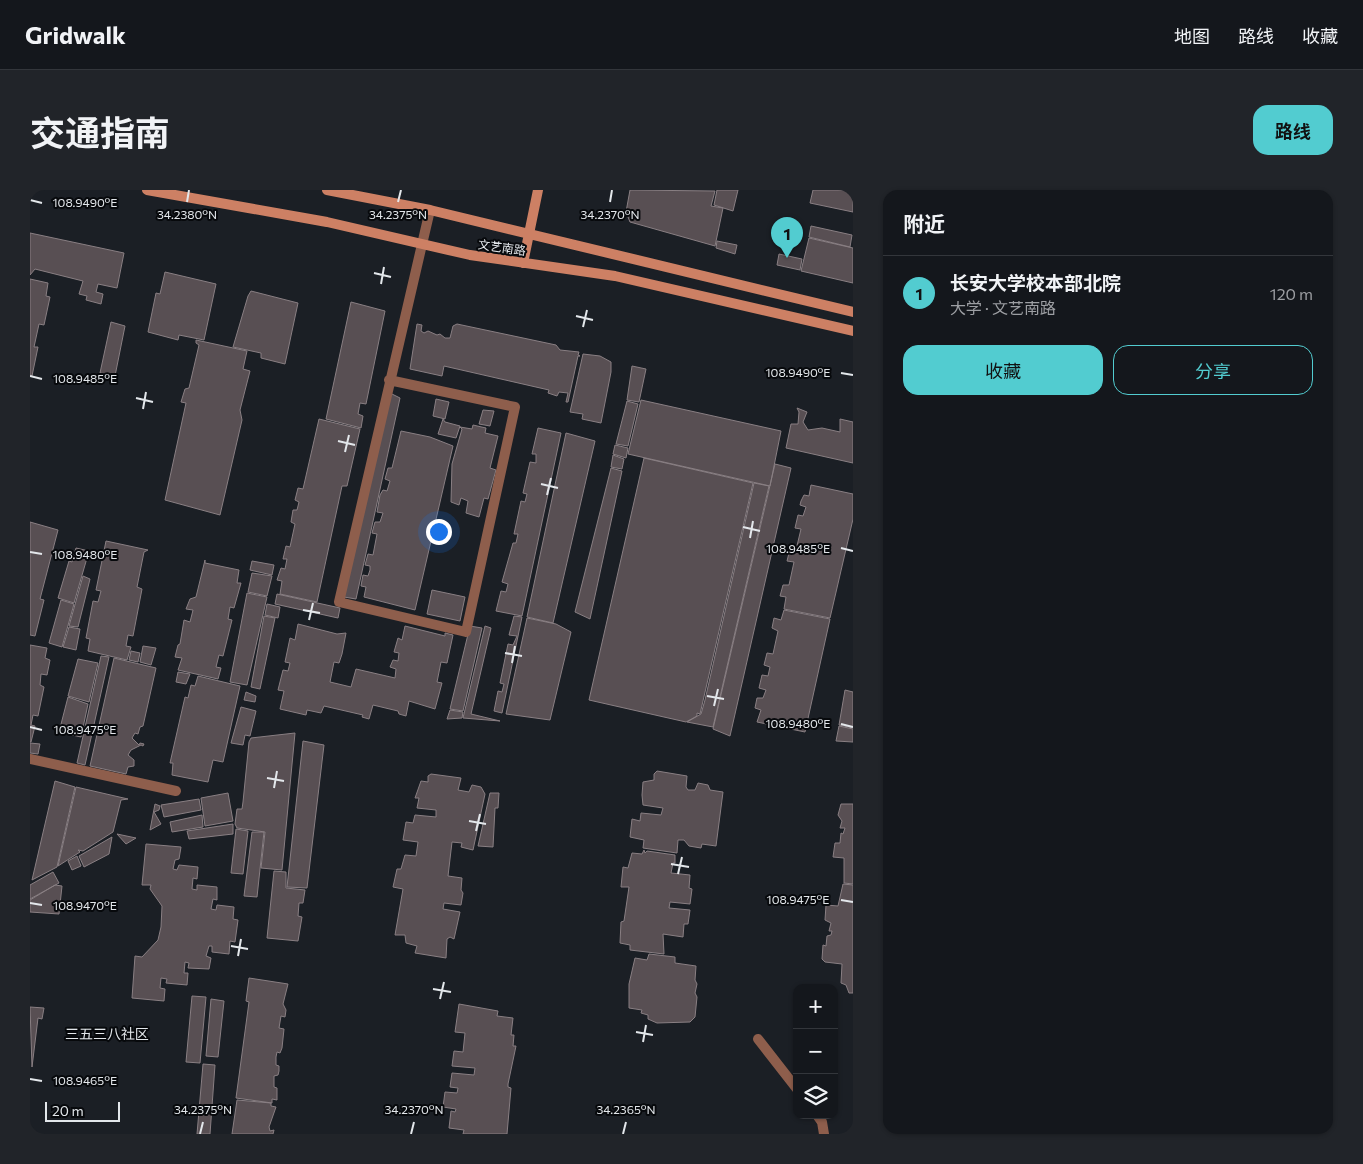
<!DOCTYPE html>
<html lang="zh">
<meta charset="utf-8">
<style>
:root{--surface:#14171c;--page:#212429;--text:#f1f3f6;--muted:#9d9fa3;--line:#33363b;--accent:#52ccd0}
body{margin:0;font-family:Commissioner,"Noto Sans SC",sans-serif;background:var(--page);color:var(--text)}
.controls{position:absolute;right:15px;bottom:15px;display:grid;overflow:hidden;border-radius:10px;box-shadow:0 1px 4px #0004}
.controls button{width:45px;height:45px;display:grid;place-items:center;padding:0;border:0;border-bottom:1px solid var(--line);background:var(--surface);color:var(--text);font:25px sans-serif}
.scale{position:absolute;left:15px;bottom:12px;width:75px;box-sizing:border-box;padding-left:5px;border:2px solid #e3e7eb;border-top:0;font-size:14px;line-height:18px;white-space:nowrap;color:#e3e7eb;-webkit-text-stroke:4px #07090c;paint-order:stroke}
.you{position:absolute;left:408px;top:341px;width:18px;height:18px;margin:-12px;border:4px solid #fff;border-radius:50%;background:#1a73e8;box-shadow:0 0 0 8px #1a73e833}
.badge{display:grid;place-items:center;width:32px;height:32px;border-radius:50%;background:var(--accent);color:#111;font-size:16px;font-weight:700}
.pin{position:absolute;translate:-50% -41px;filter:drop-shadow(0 1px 2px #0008)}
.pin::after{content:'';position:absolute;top:26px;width:18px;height:15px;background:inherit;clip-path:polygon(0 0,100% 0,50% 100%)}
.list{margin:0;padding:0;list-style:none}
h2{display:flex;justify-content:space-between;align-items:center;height:65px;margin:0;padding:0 20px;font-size:21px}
h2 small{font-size:16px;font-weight:400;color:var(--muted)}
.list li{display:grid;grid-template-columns:32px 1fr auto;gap:15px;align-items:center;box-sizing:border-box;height:75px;padding:0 20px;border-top:1px solid var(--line)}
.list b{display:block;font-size:19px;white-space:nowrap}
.list p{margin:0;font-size:16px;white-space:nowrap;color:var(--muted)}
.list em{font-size:16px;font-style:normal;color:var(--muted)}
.actions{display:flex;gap:10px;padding:15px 20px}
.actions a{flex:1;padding:11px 0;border:1px solid var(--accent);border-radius:15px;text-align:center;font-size:18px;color:var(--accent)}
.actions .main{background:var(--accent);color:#111}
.icon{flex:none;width:28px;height:28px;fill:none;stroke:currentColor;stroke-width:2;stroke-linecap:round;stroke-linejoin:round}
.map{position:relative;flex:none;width:823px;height:944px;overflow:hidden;border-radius:15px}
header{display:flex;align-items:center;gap:30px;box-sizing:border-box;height:70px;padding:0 25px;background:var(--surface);border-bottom:1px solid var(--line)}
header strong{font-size:24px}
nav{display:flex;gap:28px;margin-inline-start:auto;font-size:18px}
.intro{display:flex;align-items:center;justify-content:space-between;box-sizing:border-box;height:120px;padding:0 30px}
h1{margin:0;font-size:35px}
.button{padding:12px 22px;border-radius:15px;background:var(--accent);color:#111;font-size:18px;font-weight:700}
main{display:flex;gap:30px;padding:0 30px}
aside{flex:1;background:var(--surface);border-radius:15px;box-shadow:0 1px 4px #0004}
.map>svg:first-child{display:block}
.building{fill:#584f53;stroke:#897f83}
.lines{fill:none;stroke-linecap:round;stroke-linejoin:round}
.lane{stroke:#8e5e4c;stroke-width:10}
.street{stroke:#8e5e4c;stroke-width:10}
.secondary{stroke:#cd8064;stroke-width:10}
.ticks{fill:none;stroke:#e3e7eb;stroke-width:2}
.labels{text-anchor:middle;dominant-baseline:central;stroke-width:4;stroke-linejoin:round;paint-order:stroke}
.street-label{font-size:12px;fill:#e3e7eb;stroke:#07090c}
.neighbourhood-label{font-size:14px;fill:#e3e7eb;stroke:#07090c}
.ticks-label{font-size:12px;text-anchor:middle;fill:#e3e7eb;stroke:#07090c;stroke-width:4;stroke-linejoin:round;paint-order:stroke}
</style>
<header>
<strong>Gridwalk</strong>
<nav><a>地图</a><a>路线</a><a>收藏</a></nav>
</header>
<div class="intro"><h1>交通指南</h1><a class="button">路线</a></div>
<main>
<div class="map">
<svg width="823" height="944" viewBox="0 0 823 944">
<rect width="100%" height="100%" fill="#1b1f25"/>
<path class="building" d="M600,0L685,1L681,16L693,18L685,56L600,32L596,22Z
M687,0H708L703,21L684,15Z
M783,0H823V22L780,13Z
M781,36L822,45L820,57L779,47Z
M0,43L94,63L87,98L68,94L66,102L73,104L71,114L56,110L57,106L49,104L53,91L5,79L0,85Z
M779,48L823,58V93L771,81Z
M687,51L707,55L705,64L686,58Z
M749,64L772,69L770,80L747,75Z
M135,82L186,94L174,150L149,145L148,150L118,142L126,103L130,104Z
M0,89L18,93L16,106L20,107L14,135L9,134L4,157H8L2,186L0,185Z
M221,101L268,113L255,174L231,168V163L203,157L218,106Z
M321,112L355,121L336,214L330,213L328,224L333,226L331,238L296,229Z
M81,132L95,136L85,186L70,183Z
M387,134L392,135L391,141L394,143L398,141L407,145L410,144L415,148H420L423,136L427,134L526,155L530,160L549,162L548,165L550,166H548L538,212H536L538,203L529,202L527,206L518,203L519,200L414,176L412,186L380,179Z
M166,150L217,161L213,179L220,181L210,220L212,230L190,325L135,310L156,213L151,212L155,199L159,198L169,155L166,153Z
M553,164L570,166L581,172V182L571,233L552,229L553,224L540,222Z
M602,176L616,179L609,212L597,210Z
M360,203L370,208L326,409L314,407Z
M406,209L419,212L415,229L403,226Z
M611,210L751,241L740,296L598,264Z
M597,211L608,214L598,256L586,254Z
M767,218L777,222L773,232L778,240L792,238L810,242V229L823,232V273L756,258L761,234H768L769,222Z
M453,220L464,221L460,236L449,234Z
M289,229L330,239L317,296H312L287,412L250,404L252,391L247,390L251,378L255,379L257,369H253L256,356L260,357L265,334L261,332L263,320H267L269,312L265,310L268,298L273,299Z
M413,229L415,232L430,236L426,248L408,244Z
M443,235L456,238L455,243L468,246L460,278L466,280L458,309L454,308L449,327L436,323L438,311L431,308L429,315L421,312L422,274L432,239L430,237L442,239Z
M508,238L531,243L492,426L466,421L471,401L476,402L478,394L472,392L483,353H486L488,344H484L491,311L495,312L497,304L493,303L500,272L506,273V264H502Z
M371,241L400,247L423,256L385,420L334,407L336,397L331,396L333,385L338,386L340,380V376L335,375L338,364L343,365L347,344L342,343L345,332H350L353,323L347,322L350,305L353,300L357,301L360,291L355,289L358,278H362Z
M536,243L565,251L523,433L497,427Z
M585,255L598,258L596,268L583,264Z
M583,265L594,269L592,279L581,277Z
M614,268L723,293L670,524L667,523V526L656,532L559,510Z
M745,274L761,278L700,546L683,539Z
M581,278L592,281L560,429L545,422Z
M724,293L739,296L683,537L657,532L671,524L675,510Z
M781,295L823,304V329L800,428L754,419L756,407L750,406L753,395H759L764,372L757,371L760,359L766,360L771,339L765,338L768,325L773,326L776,317L770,315L771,311L774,305L779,306Z
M0,332L28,340L10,409L14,410L5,446L0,445Z
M76,351L118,360L114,362L107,397L112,399L103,446L98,445L96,456L101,457L97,470L58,461L60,449L56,448L63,411L68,412L71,401L66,400Z
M46,358L59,361L44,413L28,408L39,371L42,372Z
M175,370V373L209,380L207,393H211L204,418L200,417L198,429L202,430L193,466L189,465L186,477L191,478L188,489L148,480L152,468L145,467L148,455L150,454L154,430L160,432L163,420L156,419L160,409L166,407Z
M222,371L244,375L242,385L220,380Z
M222,383L242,386L237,406L218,402Z
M53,386L60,389L48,437L39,436Z
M402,400L435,407L430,431L397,424Z
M217,403L237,407L217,495L200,492Z
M247,404L310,418L308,428L245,414Z
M31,410L44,414L32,457L19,453Z
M237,414L250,417L248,428L235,425Z
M754,420L800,429L775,542L727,532L731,520L725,518L727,508H733L736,500L729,498L732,485L738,486L740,477L734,475L737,463L743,464L748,441L742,438L744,428L751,430Z
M234,426L245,428L230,499L221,497Z
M484,426L492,427L472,523L464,521L468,501L472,502L474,494L470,493L478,454L483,455L487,446L479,445Z
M497,428L526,434L541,442L520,530L476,524Z
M268,434L307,444L316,443L312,464L309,473L304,472L300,492L321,497L326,479L365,488L366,479L360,477L363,470L368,471L369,463L364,462L368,448L372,450L375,436L415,446V443L423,445L417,473L411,472L407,492L412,493L405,519L379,511L376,526L369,524L368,521L343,515L339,529L332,527L333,525L294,516L291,523L277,520L276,525L250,519L254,501L248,500L253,480L258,481L260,473L255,472L260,448L265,450Z
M440,436L452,438L433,521L420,519Z
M455,436L461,438L441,524L470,531L433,528Z
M39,437L50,439L46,460L33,457Z
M0,455L17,458L15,468L20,470L17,485L11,484L10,495L14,497L8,526L3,525L1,535L5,536L1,552H0Z
M113,456L126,458L121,475L110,472Z
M101,461L110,463L108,472L99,470Z
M71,466L79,467L55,575L47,573Z
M84,468L126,478L113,536L110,537L108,544L105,543L102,548L109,555L110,553L114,554L113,556L111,555L101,560L98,565L104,570V576L98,577L96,584L60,576Z
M48,469L68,473L59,512L38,506Z
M148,482L160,484L156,494L146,492Z
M168,486L210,496L193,572L183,570L178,592L142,585L143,573H140L155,507L158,508L161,495L165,496Z
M815,500L823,502V538L809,535Z
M216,502L226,506L225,512L214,510Z
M38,507L58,514L51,547L29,542Z
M211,517L226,521L220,546L215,545L213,555L201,553Z
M420,520L433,522L432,528L417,529Z
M809,536L823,539V552L806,551Z
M265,543L252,680L231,678L235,642L207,638L205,634L207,619H212L213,612L219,552L221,548Z
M273,551L294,555L277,698L257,697Z
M0,553L10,554L8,564L0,563Z
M627,581L657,586L656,597L658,600H665L668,593L678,595L680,600L693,602L686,656L672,654L671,658L659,656L654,650H648L647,663L613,658L614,650L600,647L602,629L610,631L611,623L631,625L633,618L613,615L612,605L613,592L624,590V584Z
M401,584L431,588L428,600L439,602L442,595L451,597L455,604L443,660L431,657L432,653L422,652L418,686L432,688L431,700L433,703L431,715L414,713L413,719L430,722L424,749L420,747L417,749L416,768L385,763L387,756L376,753L375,745H365L373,699L363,697L367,679H371L375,665L386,666L388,652L373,650L376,632L383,633L385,625L406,627V620L387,618L389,608H385L391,591L398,592V586Z
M25,591L45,597L27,677L2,690Z
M46,597L98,609L91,610L83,642L53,661L48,660L50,662L28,676Z
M198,603L203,631L175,636L171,608Z
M460,603H469L468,618H465L463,657L448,656Z
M169,609L171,620L134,627L131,615Z
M125,614L130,616L129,620L124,622L131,634L120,640Z
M811,614H823V694L814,693V668L803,667L805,653H810L811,643L813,644L815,638H810L812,631L808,625Z
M172,625L173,637L142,642L140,632Z
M203,634V644L159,649L157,641Z
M206,639L218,641L213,684L201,683Z
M222,642H234L227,707L214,706Z
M87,644L106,648L96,654Z
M82,647L79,664L54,677L49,666Z
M116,654L151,657L149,669L145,670L143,679L147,680L149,675L168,677L167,689L163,688L162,699L167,700V695L187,697V710L183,709L181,719L186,720L187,715L204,717L203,729L208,730L205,752L200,751L199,764L182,762V756H179L176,766L181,768L179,779L158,778L159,773L155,772L154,783H158L157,795L136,793L137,789L131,788L130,798L135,799L134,811L102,808L105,766L112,767L128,750L131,737L132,716L120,699L121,695H112Z
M614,660L615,663L617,661L645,665V673H643L641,683L660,685L659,698L662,699L660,714L640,712L639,718L660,720L658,734H654L653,747L633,744L634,764L600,760V755L590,753L591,732L594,731L599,697H591L593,677L598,678L602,663L612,664Z
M47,666L51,676L42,680L38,671Z
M244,681L256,682V698L275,700L273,713H269L268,726L272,727L268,751L237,748Z
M23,682L29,693L0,709V695Z
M813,694L823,695V803H819L816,795L811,793L812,774L795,772L792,769L793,755L796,756L797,746L801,745L802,741H799L801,733L795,730L796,715L808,716Z
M25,695L32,696L29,724L0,722V710Z
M619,764L645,767V773L666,776L665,790L667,794L665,803L667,807L665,827L660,832L627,833L618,829V825L611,823L612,820L599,818V794L605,768L617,770Z
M219,788L258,794L253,814L256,820L255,827L251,826L249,838L254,839L252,858L250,863L247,862L246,867V875L249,876V881L248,885L244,886V897L247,898V910L242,909V913L206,908L219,812L216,811Z
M162,806L176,807L170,873L156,872Z
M181,809L194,811L188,867L176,866Z
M429,814L468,821L467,826L483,828L481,845H484L483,856H486L478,894V897L481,898L477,944H433L434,940L419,938L421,921L425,922L426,919L413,917L415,902L427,903L428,898L420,897L422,883L444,885L445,878L422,876L424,861L433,862L435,843L425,842Z
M0,817L14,818L12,829L8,828L2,877Z
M173,874L185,875L180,944H167Z
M207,910L241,913V916L246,917L239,937L240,941L244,940L243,944H202Z"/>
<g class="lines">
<path class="lane" d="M359,190L485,217L436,442L309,412L400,20
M0,569L146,601"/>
<path class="street" d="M728,849L767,899
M787,925L792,932L794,944"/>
<path class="secondary" d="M117,0L297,32L440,65L585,86L823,141
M297,0L400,20L823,122
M493,73L508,0"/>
</g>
<path class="ticks" d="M0,10L12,13M157,12L159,0M368,12L371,0M580,12L582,0M344,83L361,87M351,94L354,77M546,126L563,130M553,137L557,120M811,183L823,185M0,186L12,189M106,208L123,212M113,219L116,202M308,251L325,255M315,262L319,245M511,294L528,298M517,305L521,288M713,337L730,341M720,348L723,331M811,358L823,361M0,362L12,364M273,420L290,423M279,430L283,413M475,463L492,466M482,473L485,456M677,506L694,509M684,516L688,499M811,534L823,537M0,537L12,540M237,588L254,591M244,598L247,581M439,631L456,634M446,641L450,624M641,674L659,677M648,684L652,667M811,710L823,712M0,713L12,715M201,756L218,759M208,766L211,749M403,799L421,802M410,809L414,792M606,842L623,845M613,852L616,835M0,889L12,891M170,944L173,932M381,944L384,932M593,944L596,932"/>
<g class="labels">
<g class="street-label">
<text transform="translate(472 57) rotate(8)">文艺南路</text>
</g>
<g class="neighbourhood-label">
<text x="77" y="843">三五三八社区</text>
</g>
</g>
<g class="ticks-label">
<text x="55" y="17">108.9490°E</text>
<text x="157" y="29">34.2380°N</text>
<text x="368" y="29">34.2375°N</text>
<text x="580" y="29">34.2370°N</text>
<text x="768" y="187">108.9490°E</text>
<text x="55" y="193">108.9485°E</text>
<text x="768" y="363">108.9485°E</text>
<text x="55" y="369">108.9480°E</text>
<text x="768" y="538">108.9480°E</text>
<text x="55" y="544">108.9475°E</text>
<text x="768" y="714">108.9475°E</text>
<text x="55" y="720">108.9470°E</text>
<text x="55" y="895">108.9465°E</text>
<text x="173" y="924">34.2375°N</text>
<text x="384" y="924">34.2370°N</text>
<text x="596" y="924">34.2365°N</text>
</g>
</svg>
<div class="controls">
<button>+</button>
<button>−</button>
<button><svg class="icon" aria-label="layers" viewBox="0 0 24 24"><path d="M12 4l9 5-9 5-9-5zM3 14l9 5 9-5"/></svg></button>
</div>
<div class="scale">20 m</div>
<div class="you"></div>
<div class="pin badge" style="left:757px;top:68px">1</div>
</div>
<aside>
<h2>附近<small></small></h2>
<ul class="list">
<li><span class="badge">1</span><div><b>长安大学校本部北院</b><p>大学 · 文艺南路</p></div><em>120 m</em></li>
</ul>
<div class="actions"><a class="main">收藏</a><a>分享</a></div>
</aside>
</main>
